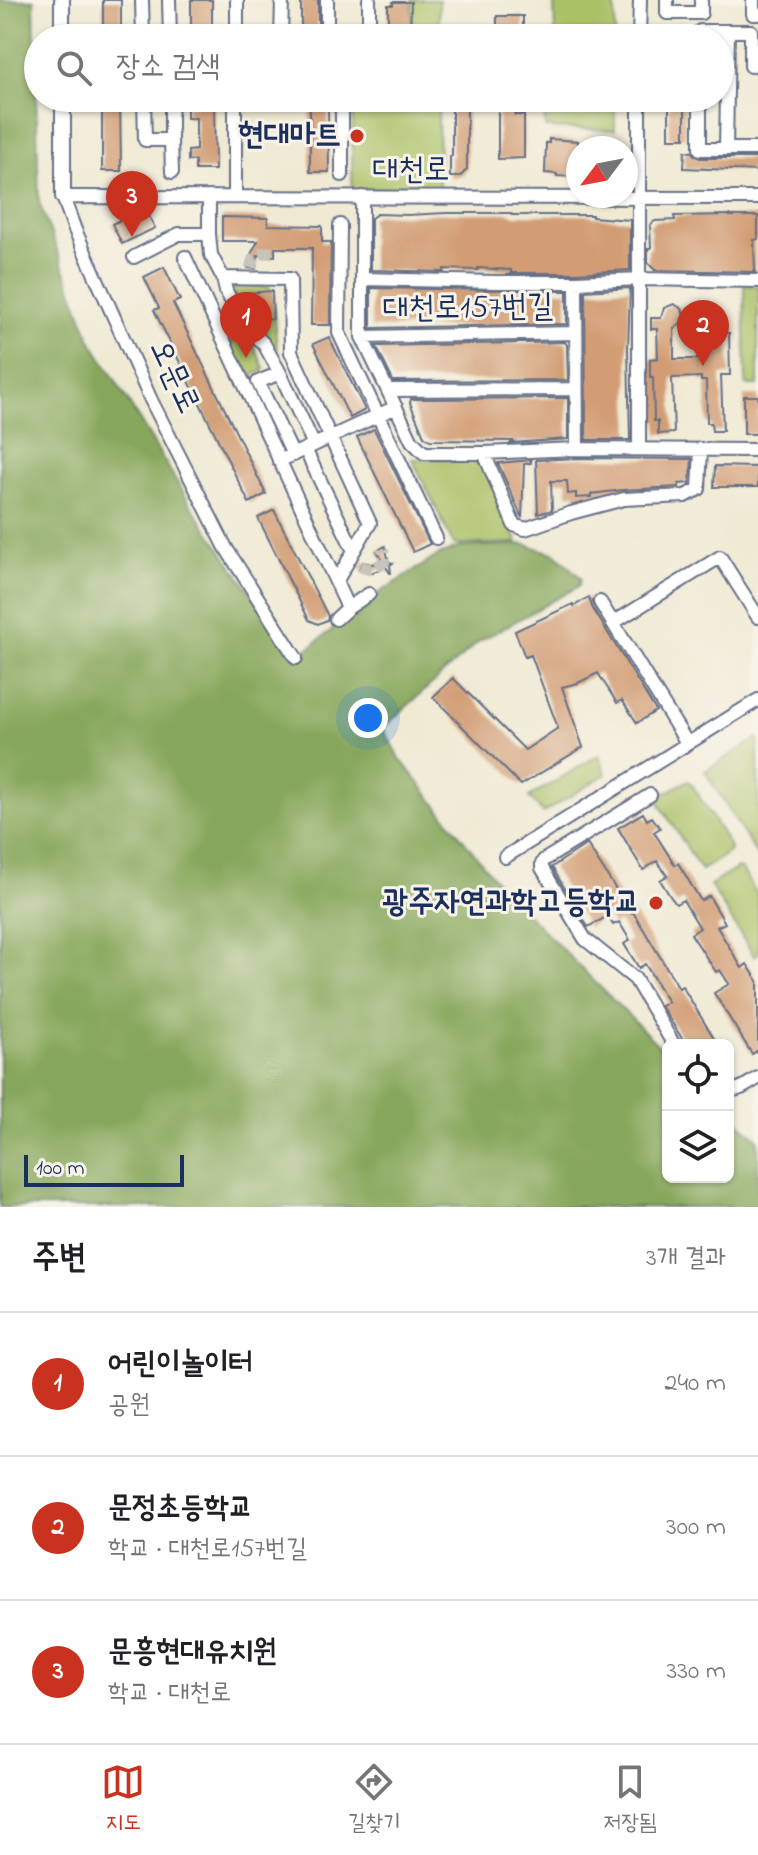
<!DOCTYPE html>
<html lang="ko">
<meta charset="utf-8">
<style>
:root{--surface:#fff;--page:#f2f2f2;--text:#202124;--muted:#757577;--line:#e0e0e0;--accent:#c8321e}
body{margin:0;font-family:"Indie Flower","Poor Story",sans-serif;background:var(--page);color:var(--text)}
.controls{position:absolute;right:24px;bottom:24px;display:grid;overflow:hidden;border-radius:12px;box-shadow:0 2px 6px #0004}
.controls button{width:72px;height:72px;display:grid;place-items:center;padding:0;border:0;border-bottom:2px solid var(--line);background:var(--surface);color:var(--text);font:40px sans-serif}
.compass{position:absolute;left:566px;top:136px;width:72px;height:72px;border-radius:50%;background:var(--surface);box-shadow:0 2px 6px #0004;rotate:238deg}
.scale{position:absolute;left:24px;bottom:20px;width:160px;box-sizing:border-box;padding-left:8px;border:4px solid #1b2f5e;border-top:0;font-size:22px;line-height:28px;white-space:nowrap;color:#1b2f5e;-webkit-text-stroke:6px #f7f3e8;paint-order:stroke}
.you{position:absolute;left:368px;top:718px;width:28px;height:28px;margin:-20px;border:6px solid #fff;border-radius:50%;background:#1a73e8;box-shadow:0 0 0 12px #1a73e833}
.badge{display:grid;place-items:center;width:52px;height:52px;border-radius:50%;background:var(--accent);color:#fff;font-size:26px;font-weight:700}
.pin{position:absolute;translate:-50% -66px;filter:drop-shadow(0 2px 4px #0008)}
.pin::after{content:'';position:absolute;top:42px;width:28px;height:24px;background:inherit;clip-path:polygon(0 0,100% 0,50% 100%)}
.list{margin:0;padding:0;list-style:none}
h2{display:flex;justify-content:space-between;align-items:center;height:104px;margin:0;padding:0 32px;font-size:34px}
h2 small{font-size:26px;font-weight:400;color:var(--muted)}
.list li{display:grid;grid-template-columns:52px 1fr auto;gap:24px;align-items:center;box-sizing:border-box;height:144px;padding:0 32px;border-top:2px solid var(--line)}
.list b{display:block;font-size:30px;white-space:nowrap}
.list p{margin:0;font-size:26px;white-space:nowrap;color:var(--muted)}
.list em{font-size:26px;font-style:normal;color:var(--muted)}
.icon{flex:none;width:44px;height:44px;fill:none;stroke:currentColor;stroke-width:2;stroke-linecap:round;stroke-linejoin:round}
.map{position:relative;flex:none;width:758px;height:1207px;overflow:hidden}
.search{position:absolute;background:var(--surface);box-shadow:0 2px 6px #0004;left:24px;right:24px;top:24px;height:88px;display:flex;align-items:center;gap:20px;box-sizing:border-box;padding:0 28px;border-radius:44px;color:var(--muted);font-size:30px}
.sheet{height:536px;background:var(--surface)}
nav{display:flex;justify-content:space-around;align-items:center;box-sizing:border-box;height:112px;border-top:2px solid var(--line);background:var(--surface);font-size:22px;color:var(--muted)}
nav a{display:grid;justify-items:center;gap:4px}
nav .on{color:var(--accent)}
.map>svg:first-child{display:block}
.green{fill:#aac166;stroke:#627862;stroke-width:2}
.forest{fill:#87a75b;stroke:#516b5c;stroke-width:2}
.building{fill:#d29d74}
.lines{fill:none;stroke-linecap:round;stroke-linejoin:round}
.minor-tunnel{stroke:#c5c5bc;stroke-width:12;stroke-dasharray:12 6;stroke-linecap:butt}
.minor-casing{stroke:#667087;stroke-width:16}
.major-casing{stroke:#667087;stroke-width:18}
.minor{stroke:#fff;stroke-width:12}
.major{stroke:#fff;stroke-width:14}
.poi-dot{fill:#c8321e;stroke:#f7f3e8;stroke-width:3}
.labels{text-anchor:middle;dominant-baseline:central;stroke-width:6;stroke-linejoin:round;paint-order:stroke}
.poi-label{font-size:32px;font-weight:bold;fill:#1b2f5e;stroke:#f7f3e8;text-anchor:end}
.street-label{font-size:32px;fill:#1b2f5e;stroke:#f7f3e8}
</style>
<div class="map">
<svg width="758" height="1207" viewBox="0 0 758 1207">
<rect width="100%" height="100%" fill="#f7f3e8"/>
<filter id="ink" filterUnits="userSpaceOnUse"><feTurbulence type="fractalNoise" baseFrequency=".0125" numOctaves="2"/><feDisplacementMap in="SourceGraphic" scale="16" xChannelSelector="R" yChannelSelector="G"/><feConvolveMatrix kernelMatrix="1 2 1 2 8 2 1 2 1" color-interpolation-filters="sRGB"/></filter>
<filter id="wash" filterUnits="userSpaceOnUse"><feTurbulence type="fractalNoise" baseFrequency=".006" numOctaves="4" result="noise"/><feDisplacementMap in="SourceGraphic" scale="32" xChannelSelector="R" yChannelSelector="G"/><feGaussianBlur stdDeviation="1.8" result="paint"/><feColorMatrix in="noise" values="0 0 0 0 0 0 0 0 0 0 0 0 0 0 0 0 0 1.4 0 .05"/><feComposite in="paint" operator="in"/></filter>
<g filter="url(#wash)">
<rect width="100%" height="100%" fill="#f0ead4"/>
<path class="green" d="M412,0H439V38H411Z
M554,2L615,3V38H542V35H555Z
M411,98H438L439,189L352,190L353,102L410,103Z
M544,98H615V130L545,128Z
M233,282L269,287L272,291L278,361L262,333L247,320L231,289L230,285Z
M744,286H758V385H746Z
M242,338L254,346L265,370L243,380L227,344Z
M481,458L518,543L454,545L412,459Z
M758,738V857L705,771Z
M599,755L606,774L543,813L529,797Z
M687,781L691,783L729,845L730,850L728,853L701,870L660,805V800L662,795Z
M738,868L742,870L758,896V954L754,956L710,885Z"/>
<path class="forest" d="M0,0H34L39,202L91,340L192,507L296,658L376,595L439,555L460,547L524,544L556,554L581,578L579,586L478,642L383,728L398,756L504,891L668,1055V1177H728V1113L758,1139V1207H0Z"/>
<g id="blocks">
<path class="building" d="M103,0H121V38H103Z
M191,0H212V38H191Z
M301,0H318V38H301Z
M393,2H411L410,38H388V5H393Z
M497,16H523V38H497Z
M102,98H120L121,171H102Z
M196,98H214L215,170H195V161H188V151L196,150V118H187V106H196Z
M452,98H467V169L462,175L457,177H450V156H452Z
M498,98H516L515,115H524V158L498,159Z
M669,98H685V138H669Z
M310,104H325L328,107L329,172H310Z
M549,139L578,141V177L557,176V174L545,173L546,143H549Z
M685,151L692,152L695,156L700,158H758V171L684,168Z
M446,213H511L512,215H592V217L630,220V270L576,273H511V270L478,268V270L444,269V272L371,270V218L377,214L408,215Z
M730,215V216H758V239L754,240L755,272L655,270L648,263V248H651L650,225L655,221L675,220L674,216Z
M128,216L132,224L149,216L155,228L122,244L112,224Z
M222,217L268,218V225L322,226V242H331L330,325H311L312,248H275V256L258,255L256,269L248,268L249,258L258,241H222Z
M164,267L180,300L173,303L266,494L249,503L154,310L159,308L144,277Z
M371,288L567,291V324L371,328Z
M630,288L628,350L630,440H586L585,291Z
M272,291L273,319L253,320L246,310L245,293Z
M674,304L682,309L684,316L681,323L674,329V359H707L706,333L711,330L719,329L725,333H729L730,375H721L723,431H712L711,423H707L706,381H701V377L672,378L674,433L658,434V421H654L653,377H650V359L658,358L657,329H651V318H661L664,308Z
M329,337L365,410L350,418L313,344Z
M565,342L567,345L568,380L393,381L376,346Z
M744,396H758V434H744Z
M568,398V439L511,443L513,441L430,440L424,436L410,403L411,399Z
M374,429L430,544L413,552L357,437Z
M577,458L692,459L690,483L679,484V487L623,490L591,494V497L576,498V493L568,494L567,481H551L552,510L538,514L536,460Z
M531,460V463L524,464L522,518L498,463Z
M715,466L758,467V487H714Z
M274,510L328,616L327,620L318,624L309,620L258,518Z
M385,546L389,562L393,563L390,565L391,573H390L386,567L371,573L359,569L363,562L371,564L384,563L377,551Z
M589,597L592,607L656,711L637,723L622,700L617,703L598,673L578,683L562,687L583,747L521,785L433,697L453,678L525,750L558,728L531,655L525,657L515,631L573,604L574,606Z
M643,813L647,820L652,817L660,828L654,832L675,865L678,863L701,901L709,896L725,923L717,927L742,968L747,964L758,981V1050L752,1054L714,993L729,984L720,970L716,972L691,934L700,928L683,900L676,904L670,896L660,880L667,876L657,861L643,870L618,828Z
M587,844L631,913L633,912L679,988L682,986L715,1040L707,1045H694L691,1039L685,1043L661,1006L668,1002L645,964L639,968L624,944L630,940L619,922L613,925L608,916L588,927L552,867Z"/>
</g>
</g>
<g filter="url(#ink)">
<use href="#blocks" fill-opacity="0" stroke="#667087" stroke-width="2"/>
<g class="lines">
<path class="minor-tunnel" d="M259,38V31
M251,268C253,254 259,252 272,253
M360,566C370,571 377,570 384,561L383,549"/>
<g class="minor-casing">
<path id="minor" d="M142,0L143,38
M169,0L170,38
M327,0V38
M369,0V38
M667,0V13H701V0
M753,0V14H758
M728,31H751V66
M237,38V0
M281,38L282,0
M639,38L640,0
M700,38V31H728L726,149
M144,98L145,140H171L172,172
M171,98V140
M235,98V197
M332,98L342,110V175
M639,98V449
M700,98V149H758
M209,197V234L211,255L223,278L226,291L243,323L264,344L280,373L314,445
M362,197V337L412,441L424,453H484L577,449L758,450
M340,225L339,333L436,538
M134,257L179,234H209
M185,257L336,582L370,523L291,352L290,279L223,278
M363,279L496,282H576L639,279L758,281
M576,282L577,449
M362,337L575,333
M280,373L258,382L293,455
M389,390L576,389
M305,449L354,551
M484,453L514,525L525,529L571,513L624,499L685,496L699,489L701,449
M279,461L396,407
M336,582L348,608L369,594
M600,602L687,743
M336,619L348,608
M613,623L720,557L758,617
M296,658L226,548L151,400L75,230L63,197L758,198
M650,795L544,860L542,864V868L585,939L635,979L674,1045
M505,857L758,700
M728,1089C738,1093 749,1083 758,1078"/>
</g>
<g class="major-casing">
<path id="major" d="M62,0V38
M63,98V197"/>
</g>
<use href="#minor" class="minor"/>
<use href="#major" class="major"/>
</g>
</g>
<g class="poi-dot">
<circle cx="357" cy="136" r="8"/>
<circle cx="656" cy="903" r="8"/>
</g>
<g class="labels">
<g class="poi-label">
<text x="341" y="136">현대마트</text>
<text x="640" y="903">광주자연과학고등학교</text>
</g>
<g class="street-label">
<text x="411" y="171">대천로</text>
<text transform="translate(468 309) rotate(-1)">대천로157번길</text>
<text transform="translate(173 377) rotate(65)">오문로</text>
</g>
</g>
</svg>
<div class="controls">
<button><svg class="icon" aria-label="locate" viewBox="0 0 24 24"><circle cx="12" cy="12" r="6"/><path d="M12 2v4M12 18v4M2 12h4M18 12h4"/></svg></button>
<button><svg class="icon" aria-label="layers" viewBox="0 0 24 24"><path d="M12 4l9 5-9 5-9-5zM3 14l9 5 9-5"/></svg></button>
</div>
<svg class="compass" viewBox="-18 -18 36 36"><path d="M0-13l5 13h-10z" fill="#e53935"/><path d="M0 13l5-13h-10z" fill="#757577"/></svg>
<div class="scale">100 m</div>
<div class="you"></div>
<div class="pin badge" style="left:246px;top:358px">1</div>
<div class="pin badge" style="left:703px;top:366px">2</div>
<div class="pin badge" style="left:132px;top:237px">3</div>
<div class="search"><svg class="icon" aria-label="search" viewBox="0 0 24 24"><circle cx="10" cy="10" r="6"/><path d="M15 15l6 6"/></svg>장소 검색</div>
</div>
<section class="sheet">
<h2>주변<small>3개 결과</small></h2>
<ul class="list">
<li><span class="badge">1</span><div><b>어린이놀이터</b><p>공원</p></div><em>240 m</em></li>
<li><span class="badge">2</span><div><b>문정초등학교</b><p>학교 · 대천로157번길</p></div><em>300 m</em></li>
<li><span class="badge">3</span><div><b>문흥현대유치원</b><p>학교 · 대천로</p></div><em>330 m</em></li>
</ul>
</section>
<nav>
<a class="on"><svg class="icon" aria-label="map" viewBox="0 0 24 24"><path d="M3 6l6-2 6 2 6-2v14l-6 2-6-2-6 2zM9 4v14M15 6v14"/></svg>지도</a>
<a><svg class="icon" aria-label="directions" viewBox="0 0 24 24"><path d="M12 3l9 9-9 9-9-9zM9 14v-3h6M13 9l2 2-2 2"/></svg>길찾기</a>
<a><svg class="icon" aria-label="saved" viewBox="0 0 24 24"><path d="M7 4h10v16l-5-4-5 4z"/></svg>저장됨</a>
</nav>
